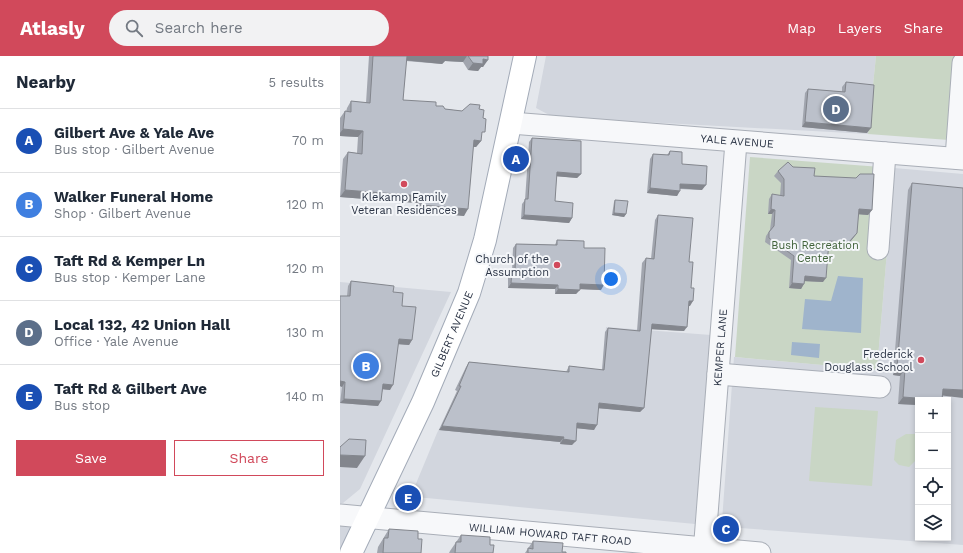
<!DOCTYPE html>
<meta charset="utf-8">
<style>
:root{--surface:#fff;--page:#f2f2f3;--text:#1f2937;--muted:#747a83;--line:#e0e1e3;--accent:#d1495b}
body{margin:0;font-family:"Work Sans",sans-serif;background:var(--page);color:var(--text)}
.controls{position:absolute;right:12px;bottom:12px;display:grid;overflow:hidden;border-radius:0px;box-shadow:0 2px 6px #0003}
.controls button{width:36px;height:36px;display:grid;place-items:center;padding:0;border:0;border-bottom:1px solid var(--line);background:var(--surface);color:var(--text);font:20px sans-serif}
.you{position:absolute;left:271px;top:223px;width:14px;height:14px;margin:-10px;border:3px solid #fff;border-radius:50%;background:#1a73e8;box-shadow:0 0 0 6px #1a73e833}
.badge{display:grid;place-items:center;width:26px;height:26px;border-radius:50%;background:var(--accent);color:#fff;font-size:13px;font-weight:700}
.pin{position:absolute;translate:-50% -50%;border:2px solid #fff;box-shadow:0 1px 4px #0006}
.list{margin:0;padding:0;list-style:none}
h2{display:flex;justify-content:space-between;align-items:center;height:52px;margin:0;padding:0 16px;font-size:17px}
h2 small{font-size:13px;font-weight:400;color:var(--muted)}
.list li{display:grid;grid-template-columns:26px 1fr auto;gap:12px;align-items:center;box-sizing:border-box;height:64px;padding:0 16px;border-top:1px solid var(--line)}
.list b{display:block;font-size:15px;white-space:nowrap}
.list p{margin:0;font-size:13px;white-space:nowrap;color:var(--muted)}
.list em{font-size:13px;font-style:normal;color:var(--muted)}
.actions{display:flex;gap:8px;padding:12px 16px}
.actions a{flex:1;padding:9px 0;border:1px solid var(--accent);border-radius:0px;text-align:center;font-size:14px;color:var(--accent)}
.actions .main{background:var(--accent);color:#fff}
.icon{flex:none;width:22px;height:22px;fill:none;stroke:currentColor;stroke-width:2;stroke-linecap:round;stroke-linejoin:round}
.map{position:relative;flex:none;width:623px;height:497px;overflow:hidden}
header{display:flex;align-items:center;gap:24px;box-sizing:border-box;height:56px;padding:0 20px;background:var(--accent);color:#fff}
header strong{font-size:19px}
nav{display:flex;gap:22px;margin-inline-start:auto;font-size:14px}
.search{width:280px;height:36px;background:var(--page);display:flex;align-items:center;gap:10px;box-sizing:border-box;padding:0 14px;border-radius:22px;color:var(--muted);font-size:15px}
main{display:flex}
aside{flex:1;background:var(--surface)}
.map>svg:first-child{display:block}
.built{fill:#d2d6de;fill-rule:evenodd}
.green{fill:#c9d6c5}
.water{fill:#9fb4cc}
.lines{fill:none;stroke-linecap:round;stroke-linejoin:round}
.minor-casing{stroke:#a9aeb7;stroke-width:23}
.major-casing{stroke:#a3abb8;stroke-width:24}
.minor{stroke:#f7f8fa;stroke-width:21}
.major{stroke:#fff;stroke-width:22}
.wall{fill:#a1a5ae}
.shaded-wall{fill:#83868d}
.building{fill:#bbc0ca;stroke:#83868d}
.poi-dot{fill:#d1495b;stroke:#f4f6f9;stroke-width:1.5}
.labels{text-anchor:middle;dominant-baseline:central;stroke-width:4;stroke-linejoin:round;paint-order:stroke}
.street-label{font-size:11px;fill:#2b3445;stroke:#f4f6f9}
.poi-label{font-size:11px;fill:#2b3445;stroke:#f4f6f9;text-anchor:end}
.park-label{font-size:11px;fill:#3f6138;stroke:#f4f6f9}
</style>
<header>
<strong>Atlasly</strong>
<div class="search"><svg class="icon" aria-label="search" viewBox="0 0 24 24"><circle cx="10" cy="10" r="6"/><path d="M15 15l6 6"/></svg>Search here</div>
<nav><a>Map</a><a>Layers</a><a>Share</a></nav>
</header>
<main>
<aside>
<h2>Nearby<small>5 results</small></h2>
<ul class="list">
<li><span class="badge" style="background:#1a4fb4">A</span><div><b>Gilbert Ave &amp; Yale Ave</b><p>Bus stop · Gilbert Avenue</p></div><em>70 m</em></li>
<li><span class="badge" style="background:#3f7fe0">B</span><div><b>Walker Funeral Home</b><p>Shop · Gilbert Avenue</p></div><em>120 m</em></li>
<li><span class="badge" style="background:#1a4fb4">C</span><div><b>Taft Rd &amp; Kemper Ln</b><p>Bus stop · Kemper Lane</p></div><em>120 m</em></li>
<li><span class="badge" style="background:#5c6f8a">D</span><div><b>Local 132, 42 Union Hall</b><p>Office · Yale Avenue</p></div><em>130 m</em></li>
<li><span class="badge" style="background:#1a4fb4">E</span><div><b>Taft Rd &amp; Gilbert Ave</b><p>Bus stop</p></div><em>140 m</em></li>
</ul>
<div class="actions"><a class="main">Save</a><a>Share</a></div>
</aside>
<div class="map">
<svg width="623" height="497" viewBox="0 0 623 497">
<rect width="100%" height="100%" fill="#e4e7ec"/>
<path class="built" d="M206,0H536L528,78L213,61L196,52Z
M554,112L623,118V489L387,471L382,465L394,301L537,314ZM578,344H608V482H578Z
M0,226L111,236L20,433L3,447H0Z
M266,271L371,279L355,468L76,441L75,430L97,377L131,308L262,319Z
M0,459L27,461L11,497H0Z"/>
<path class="green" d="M536,0H619L609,84L528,78Z
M410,101L554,112L537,314L395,301Z
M475,351L538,355L532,430L469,425Z
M566,378H578V402L569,411L559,409L554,404L556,384Z"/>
<path class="water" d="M498,220L523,222L521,277L462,273L465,243L491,245Z
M452,286L480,288L479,302L451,299Z"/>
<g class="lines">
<g class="minor-casing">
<g id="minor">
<path id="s1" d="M171,67L623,103"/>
<path d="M616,102L623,7"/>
<path d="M538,193L545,97"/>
<path d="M378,318L540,331"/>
<path id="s2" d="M0,459L420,497"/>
<path id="s3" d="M364,497L396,86"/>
</g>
</g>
<g class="major-casing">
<g id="major">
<path id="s4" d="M11,497L83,346L129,237L145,184L185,0"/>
</g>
</g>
<use href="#minor" class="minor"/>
<use href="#major" class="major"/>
</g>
<path class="wall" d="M29,0H148L143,11H141L138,15L128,14L123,6L105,5L102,8L66,5L63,44L96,50L105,53L122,55L139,53L141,81V85L136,91H133L124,160L76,155L77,147L0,141L3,103L8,96L17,97L18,81L0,80V62L5,55L6,56L7,52L11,45L26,47Z
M506,26L527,77L462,71L465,37L468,33L502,36V31Z
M192,82L241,118L237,122L216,120L215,145L232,162L229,167L181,163L182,148L185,144L189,86Z
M330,95L342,108L362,134L340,133L337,140L307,137L310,103L313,98L327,99Z
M453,111L474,120L532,154L528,159L518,158L517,177L506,191L488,190L483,226L465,225L461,233L449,232L451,204L425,186L426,180L430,174L432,158H428L429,143L432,138L440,140L441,127L434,120L438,115Z
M572,127L602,340L578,344V349L558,348L560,320L553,319L568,134Z
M275,144L286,158L284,161L272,159L274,146Z
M318,159L349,206L350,250H349L344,275L311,273L304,352L300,356L258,352L254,374L237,372L232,389L220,388V386L99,374L117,335L115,334L126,311L129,306L226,316L229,310L262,314L265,276L268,272L297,275L302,207L306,202L311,203L315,164Z
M217,184L244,192L261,234L240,233L236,238H215V233L168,232V221L172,216L173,192L176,188L215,189Z
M11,225L53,236L62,250L72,284L69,289L58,288L50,334L43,333L38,350L0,347L2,331L0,330V240H7L8,230Z
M49,473L78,483L81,497H37L38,491Z
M121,479L150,489L153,497H109L110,495Z
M193,485L222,496L226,497H185Z"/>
<path class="shaded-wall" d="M65,0H127L123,6L105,5L102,8L62,4Z
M143,3L148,4L143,11H141L138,15L128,14L133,7Z
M465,66L531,72L527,77L462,71Z
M3,73L23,75L18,81L0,80V77Z
M134,84L141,85L136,91H129Z
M217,116L241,118L237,122L213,120Z
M340,128L366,129L362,134L337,132Z
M310,132L340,135L337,140L307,137Z
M5,134L82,140L77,147L0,141Z
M81,149L128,153L124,160L76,155Z
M431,153L435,154L432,158H428Z
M519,153L532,154L528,159L515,158Z
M274,157L286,158L284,161L272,159Z
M184,159L232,162L229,167L181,163Z
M517,177L506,191L485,190L489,185Z
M465,220L486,222L483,226L462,225Z
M171,227L218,229L215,233L168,232Z
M452,227L464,228L461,233L449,232Z
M240,228L264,229L261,234L237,233Z
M218,233L240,234L236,238H215Z
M349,245H353L350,250H346Z
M312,268L347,271L344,275L308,273Z
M59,283L72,284L69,289L56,288Z
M557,312L565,313L560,320L553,319Z
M0,325L5,326L2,331L0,330Z
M43,328L53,329L50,334L40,333Z
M603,333L623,334V342L598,339Z
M563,341L601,344H578V349L558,348Z
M4,343L41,345L38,350L0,347Z
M259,347L304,352L300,356L256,352Z
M237,367L257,369L254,374L234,372Z
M102,370L224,381L220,386L99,374Z
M223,383L236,385L232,389L220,388Z
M0,399L25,400L17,412L0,411Z"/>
<path class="building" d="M33,0H67L63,44L96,46V50H103L105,53L122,55L130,48L140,49L139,53L144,54L143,62L146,63L145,76H142L141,85L134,84L128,153L81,149L82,140L5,134L8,96L22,98L23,75L3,73L5,55L11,56V45L30,47Z
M128,0H148V4L143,3V8L133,7Z
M506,26L534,29L531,72L465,66L468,33L505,36Z
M192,82L241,85V118L217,116L215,145L233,147L232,162L184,159L185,143H188Z
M330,95L342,96V108L367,110L366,129L340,128V135L310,132L313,98L329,99Z
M448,106L453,111L475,112L474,120L516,122L520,118H534L532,154L519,153L517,177L509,186L489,185L486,222L465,220L464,228L452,227L454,200L429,182V176L434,170L435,154L431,153L432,138L444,140V123L438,115Z
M572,127L623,132V334L603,333L602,344L563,341L565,313L557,312Z
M275,144L288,145L286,158L274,157Z
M318,159L353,162L349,206H353L351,232H354L353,245H349L347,271L312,268L304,352L259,347L257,369L237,367L236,385L223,383L224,381L102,370L121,330H119L129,306L229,316V310L264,314L268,272L300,275L306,202L314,203Z
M217,184L244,185V192H265L264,229L240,228V234L218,233V229L171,227L172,216H175L176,188L217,189Z
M11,225L54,230L53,236L63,237L62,250L76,251L72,284L59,283L53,329L43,328L41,345L4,343L5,326L0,325V240H10Z
M9,383L26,384L25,400L0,399V391Z
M49,473L78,475V483H82L81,497H43L44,482H48Z
M121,479L150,481V489H154L153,497H115L116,486H121Z
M193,485L223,487L222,496H226V497H188V492L193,493Z"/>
<g class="poi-dot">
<circle cx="64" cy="128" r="4"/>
<circle cx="217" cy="209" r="4"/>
<circle cx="581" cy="304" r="4"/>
</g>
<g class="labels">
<g class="street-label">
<text stroke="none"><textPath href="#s1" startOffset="227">YALE AVENUE</textPath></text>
<text stroke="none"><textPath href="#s4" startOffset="241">GILBERT AVENUE</textPath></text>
<text stroke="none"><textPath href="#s3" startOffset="206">KEMPER LANE</textPath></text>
<text stroke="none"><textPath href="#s2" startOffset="211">WILLIAM HOWARD TAFT ROAD</textPath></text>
</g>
<g class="poi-label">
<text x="64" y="141" text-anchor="middle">Klekamp Family<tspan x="64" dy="13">Veteran Residences</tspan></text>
<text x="209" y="203">Church of the<tspan x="209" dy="13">Assumption</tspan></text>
<text x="573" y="298">Frederick<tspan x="573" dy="13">Douglass School</tspan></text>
</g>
<g class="park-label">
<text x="475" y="189">Bush Recreation<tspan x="475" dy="13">Center</tspan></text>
</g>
</g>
</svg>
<div class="controls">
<button>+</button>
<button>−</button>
<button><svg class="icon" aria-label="locate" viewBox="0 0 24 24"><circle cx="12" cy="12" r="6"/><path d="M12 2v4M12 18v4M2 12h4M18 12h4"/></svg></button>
<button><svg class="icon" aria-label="layers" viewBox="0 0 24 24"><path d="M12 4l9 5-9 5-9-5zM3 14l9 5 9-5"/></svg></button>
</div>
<div class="you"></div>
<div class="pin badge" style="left:176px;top:103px;background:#1a4fb4">A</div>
<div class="pin badge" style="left:26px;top:310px;background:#3f7fe0">B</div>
<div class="pin badge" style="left:386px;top:473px;background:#1a4fb4">C</div>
<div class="pin badge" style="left:496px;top:53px;background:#5c6f8a">D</div>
<div class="pin badge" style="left:68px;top:442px;background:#1a4fb4">E</div>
</div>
</main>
